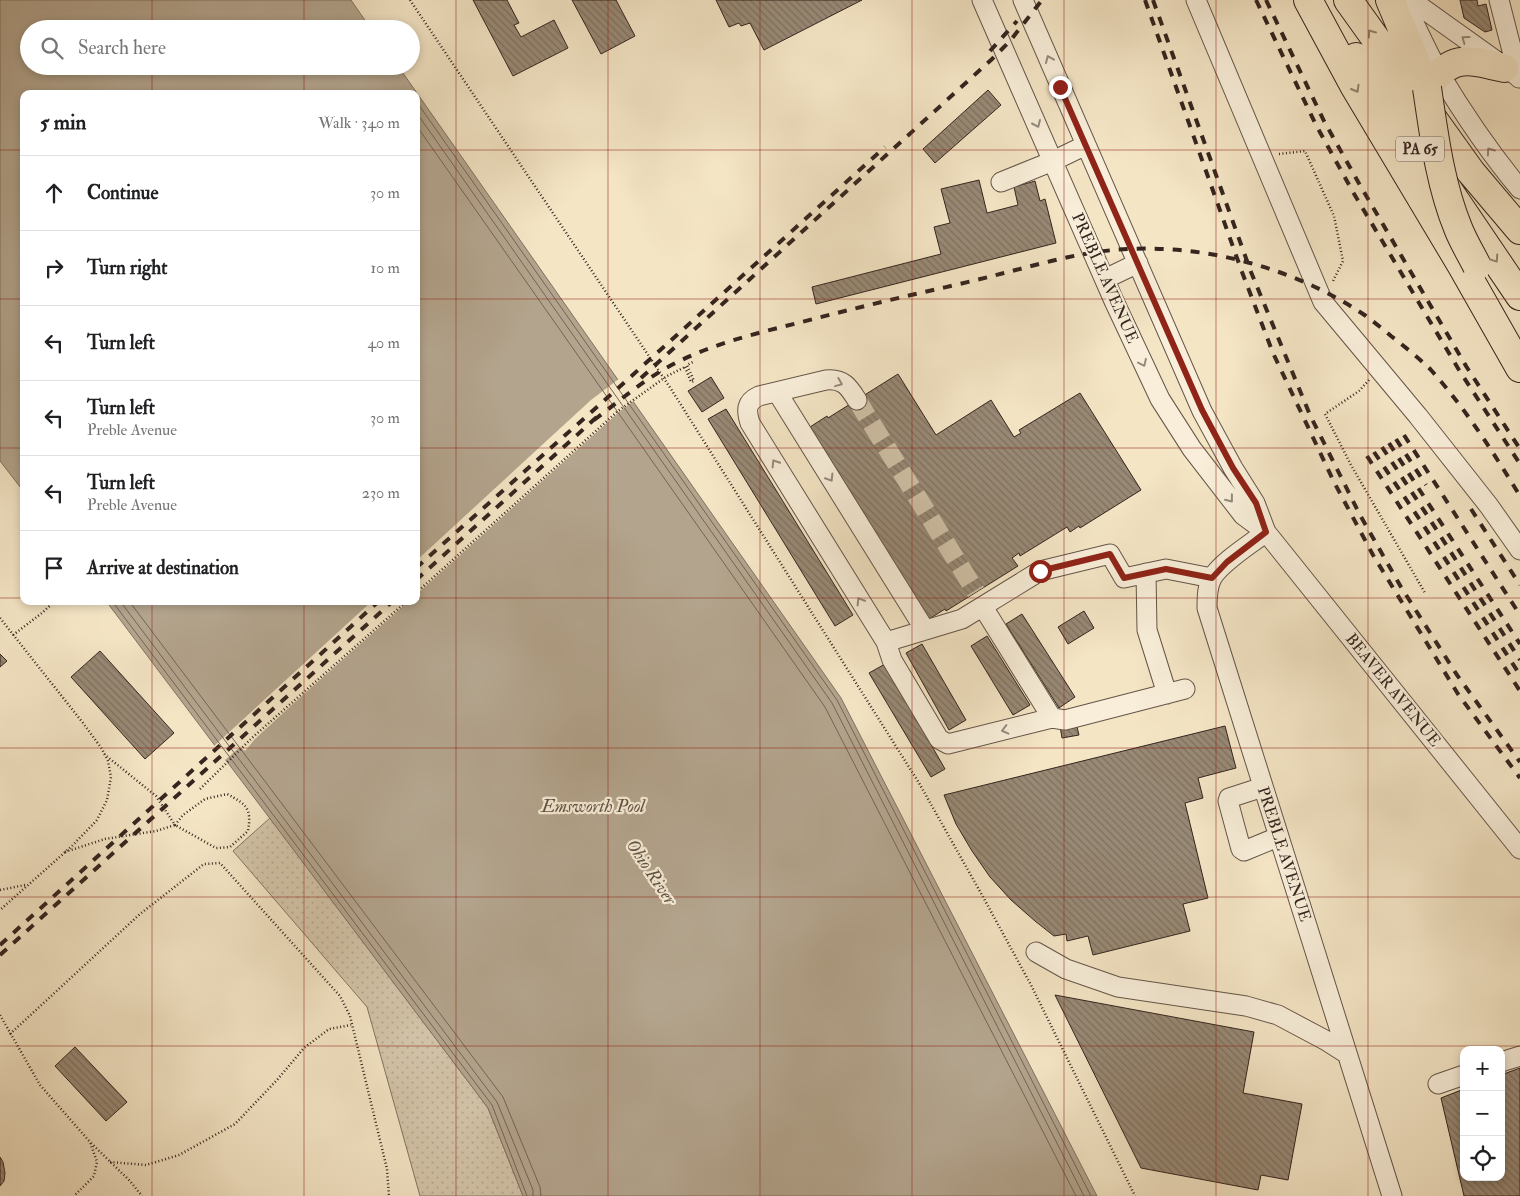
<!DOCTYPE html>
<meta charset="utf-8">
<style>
:root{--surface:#fff;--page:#f6f6f6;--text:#202124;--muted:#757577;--line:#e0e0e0}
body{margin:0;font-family:"IM FELL Double Pica",serif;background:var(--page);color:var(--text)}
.controls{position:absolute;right:15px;bottom:15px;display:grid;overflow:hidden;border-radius:10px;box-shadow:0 2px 8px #0003}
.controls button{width:45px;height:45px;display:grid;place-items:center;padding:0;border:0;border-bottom:1px solid var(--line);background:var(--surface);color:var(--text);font:25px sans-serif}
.stop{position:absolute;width:15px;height:15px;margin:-11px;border:4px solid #8f2418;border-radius:50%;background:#fff}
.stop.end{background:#8f2418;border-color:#fff;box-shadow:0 1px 5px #0008}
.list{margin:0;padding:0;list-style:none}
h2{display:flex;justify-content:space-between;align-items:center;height:65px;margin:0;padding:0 20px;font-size:21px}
h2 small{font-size:16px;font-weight:400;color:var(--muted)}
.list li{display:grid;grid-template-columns:32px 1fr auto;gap:15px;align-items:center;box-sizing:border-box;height:75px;padding:0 20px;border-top:1px solid var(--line)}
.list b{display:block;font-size:19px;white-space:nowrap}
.list p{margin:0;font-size:16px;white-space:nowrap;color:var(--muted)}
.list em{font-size:16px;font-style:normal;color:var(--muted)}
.icon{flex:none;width:28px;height:28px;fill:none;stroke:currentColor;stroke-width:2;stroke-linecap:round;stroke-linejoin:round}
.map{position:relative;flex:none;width:1520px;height:1196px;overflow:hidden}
.search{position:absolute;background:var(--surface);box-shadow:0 2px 8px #0003;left:20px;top:20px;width:400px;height:55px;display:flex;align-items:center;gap:12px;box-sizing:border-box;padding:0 18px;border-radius:28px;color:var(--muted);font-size:19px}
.panel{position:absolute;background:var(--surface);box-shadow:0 2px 8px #0003;left:20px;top:90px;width:400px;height:515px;border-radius:10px}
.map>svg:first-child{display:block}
.green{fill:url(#green-dots);stroke:#847464}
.water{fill:#b3a48d;stroke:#807161}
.pier{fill:#f4e5c5}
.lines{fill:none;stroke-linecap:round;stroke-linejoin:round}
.shore{stroke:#746456;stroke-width:1}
.building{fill:url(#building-back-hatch);stroke:#34251f}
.minor-tunnel{stroke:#cebfa4;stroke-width:19;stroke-dasharray:19 9;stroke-linecap:butt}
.minor-casing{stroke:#645548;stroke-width:21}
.highway-casing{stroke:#34251f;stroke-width:30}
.path{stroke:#34251f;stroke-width:2.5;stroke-dasharray:1 2.5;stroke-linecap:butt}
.minor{stroke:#f8eed9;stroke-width:19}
.highway{stroke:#f4e5c5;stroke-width:28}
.rail{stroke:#34251f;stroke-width:4;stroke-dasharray:9 9;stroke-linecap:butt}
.highway-bridge-casing{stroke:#34251f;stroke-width:30;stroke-linecap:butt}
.path-bridge{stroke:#34251f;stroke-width:2.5;stroke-dasharray:1 2.5;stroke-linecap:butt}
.highway-bridge{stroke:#f4e5c5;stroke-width:28}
.oneway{stroke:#948572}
.oneway2{stroke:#968a7c}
.route{stroke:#8f2418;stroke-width:6}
.grid{fill:none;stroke:#8f2418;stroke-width:1;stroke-opacity:0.55}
.labels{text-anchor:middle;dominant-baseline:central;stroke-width:4.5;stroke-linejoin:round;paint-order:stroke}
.shield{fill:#f8eed9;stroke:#6f6157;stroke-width:1}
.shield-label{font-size:15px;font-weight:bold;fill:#34251f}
.street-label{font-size:16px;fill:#34251f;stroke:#f8eed9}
.water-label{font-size:18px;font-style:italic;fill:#605146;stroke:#f8eed9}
</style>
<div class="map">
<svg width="1520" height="1196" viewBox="0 0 1520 1196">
<defs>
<pattern id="green-dots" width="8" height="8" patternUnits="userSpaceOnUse" patternTransform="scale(1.25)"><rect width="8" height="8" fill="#d3c4a9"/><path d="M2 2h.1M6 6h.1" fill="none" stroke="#b6a891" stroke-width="1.8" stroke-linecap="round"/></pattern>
<pattern id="building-back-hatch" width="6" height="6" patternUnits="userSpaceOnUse" patternTransform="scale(1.25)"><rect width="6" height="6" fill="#988975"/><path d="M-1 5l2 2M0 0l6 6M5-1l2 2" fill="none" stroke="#7d705f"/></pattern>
</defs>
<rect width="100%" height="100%" fill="#f4e5c5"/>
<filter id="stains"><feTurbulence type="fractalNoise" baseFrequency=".004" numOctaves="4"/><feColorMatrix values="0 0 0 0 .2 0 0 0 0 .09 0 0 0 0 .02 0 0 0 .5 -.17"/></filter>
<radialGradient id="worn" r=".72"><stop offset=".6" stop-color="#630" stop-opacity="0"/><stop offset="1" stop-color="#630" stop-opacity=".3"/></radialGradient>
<path class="green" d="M270,818L488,1108L523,1196H420L367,1007L233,851Z"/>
<path class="water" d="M0,0H351L371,29H29V66H398L841,698L1097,1196H523L488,1108L106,601H416V94H24V492L0,461Z"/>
<path class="pier" d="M620,378L635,400L619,412L416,595V561L591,400Z
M372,601H409L295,702L255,739L245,751L240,747L224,761L213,747Z"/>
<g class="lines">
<path class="shore" d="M416,101L837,700L1091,1196
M416,112L832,703L1084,1196
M416,125L825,707L1076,1196
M112,601L492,1105L527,1196
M120,601L497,1102L533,1190V1196
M129,601L503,1097L540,1187L541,1196"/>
</g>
<path class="building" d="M473,0H507L519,23L514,25L521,37L554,20L568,48L513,76Z
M572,0H616L635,36L601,54Z
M716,0H862L764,50L750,23L741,26L739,23L729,27Z
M1460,0H1477L1478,6L1486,4L1492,30L1485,32L1464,18Z
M988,90L1001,105L935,163L923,149Z
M979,180L987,213L1018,205L1014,187L1035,181L1040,201L1045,199L1056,243L816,304L812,287L941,254L934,227L950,223L941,189Z
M898,374L936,435L991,400L1014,437L1021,433L1019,430L1080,393L1141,490L1080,528L1079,526L1070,532L1067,527L1020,556L1019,553L1012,558L1018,566L946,611L945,609L929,619L810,427L827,416L828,418Z
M711,377L724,398L702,412L688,391Z
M726,409L853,615L835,626L708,419Z
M1084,611L1094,628L1068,644L1058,627Z
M1022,614L1075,697L1059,708L1006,624Z
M987,636L1030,705L1013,715L971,646Z
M922,644L966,720L949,730L906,653Z
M100,651L174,733L145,759L71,677Z
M0,654L7,661L0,667Z
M885,664L945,769L931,777L869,673Z
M1076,723L1079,735L1062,738L1060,726Z
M1225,726L1236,768L1198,778L1203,798L1185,803L1208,898L1183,904L1190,931L1093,955L1088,936L1067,941L1066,934L1054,936L1035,921L1011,900L990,877L972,851L956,824L944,795Z
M1055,995L1254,1032L1243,1093L1302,1104L1288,1180L1261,1175L1258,1190L1141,1168Z
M75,1047L127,1102L106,1121L55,1066Z
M1520,1068V1196H1464L1441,1098L1464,1089V1177H1501V1075Z
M0,1157L3,1162L5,1173L4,1181L0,1186Z"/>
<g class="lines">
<path class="minor-tunnel" d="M857,400L976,592"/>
<g class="minor-casing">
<path id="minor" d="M982,0L1114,301L1160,399L1192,449L1243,515L1266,532L1520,849
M1023,0L1202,411L1233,468L1255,503L1266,532
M1196,0L1323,302L1418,416L1489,506L1520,550
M1411,0L1520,78
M1499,0L1519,78
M1405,4C1416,27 1427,51 1439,73C1463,113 1490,153 1520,189
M1001,182L1053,161L1086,145
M1105,279L1138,263
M777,392L925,630
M857,400C849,387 843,378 826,380L759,396C746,402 746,410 750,423L886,642L892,660L939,739L948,744L1052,718L1065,720L1185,689
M1266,532C1251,544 1221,562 1212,578C1207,587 1207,598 1207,608L1392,1196
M1146,573L1147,630L1167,694
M983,607L1052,718
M886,642L962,619L1040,571L1110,554L1124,578L1166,569L1212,578
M1263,787L1229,798L1228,801L1241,849L1244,851L1278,837
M1036,952L1066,969L1118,987L1246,1006L1278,1015L1325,1040L1347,1054
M1501,1062L1520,1056
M1438,1084L1464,1075"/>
</g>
<g class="highway-casing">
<path id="highway" d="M1308,0L1355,87L1462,266L1520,368
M1348,0L1471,172L1520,230
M1390,0L1427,88C1452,54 1466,59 1504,68
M1356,57L1436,172L1520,296"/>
</g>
<path class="path" d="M410,0L671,389L919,783L982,895L1031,985L1135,1196
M1279,154L1305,151L1334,216L1343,261L1332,283
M685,367L691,382L694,381L687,365L693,362
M1369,380L1359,391L1325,414L1351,465L1425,593
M0,618L83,723L102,749L108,761L111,777L107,800L97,820L72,846L0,910
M13,635L42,613L55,601
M200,789L253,737L407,601
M65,852L105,839L156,831L175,825L216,848L230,847L248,831C252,808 246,804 227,794L205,799L183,815L175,825L156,796L104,754
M0,890L25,885
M0,1015L40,1085L90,1142L97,1162L94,1176L74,1196
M10,1034L140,914L204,864L220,863L340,996L350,1016L387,1169L389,1196
M91,1143L130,1181L142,1196
M110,1162L146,1165L179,1155L235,1124L277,1080L304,1048L329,1029L351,1025"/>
<use href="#minor" class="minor"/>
<use href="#highway" class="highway"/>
<path class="rail" d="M1145,0L1242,272L1273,353L1334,482L1373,555L1458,694L1520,778
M1153,0L1251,272L1310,415L1360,515L1401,587L1457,675L1520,762
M1256,0L1316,125L1353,192L1459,370L1520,464
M1266,0L1324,121L1361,187L1466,366L1520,449
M990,51L1017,21
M641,378L991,60L1010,41L1042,0
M594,420C618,402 641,382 668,367C708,345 753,334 798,323C836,313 873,304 911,295C942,288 974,281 1004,273C1040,264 1077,253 1114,250C1200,242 1294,267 1366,316C1374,322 1383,329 1391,336C1405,347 1419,358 1431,370C1466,409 1493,452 1520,496
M1404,435L1520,615
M1396,439L1426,485
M1389,443L1520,644
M1382,447L1427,515L1520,660
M1374,452L1422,523L1520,675
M1367,456L1520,691
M1471,509L1520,585
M416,568L616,390L885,147
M416,580L598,416
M0,945L379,601
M0,955L393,601"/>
<g class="highway-bridge-casing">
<path id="highway-bridge" d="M1427,88C1434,135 1440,184 1458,228C1463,241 1471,254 1477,266"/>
</g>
<path class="path-bridge" d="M416,593L618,411L667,376L685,367"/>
<use href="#highway-bridge" class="highway-bridge"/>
</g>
<defs><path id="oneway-chevron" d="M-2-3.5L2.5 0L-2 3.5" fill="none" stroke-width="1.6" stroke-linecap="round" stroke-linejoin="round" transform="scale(1.25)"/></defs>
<g class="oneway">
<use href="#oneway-chevron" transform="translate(1371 33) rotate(-126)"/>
<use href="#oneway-chevron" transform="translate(1356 89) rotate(60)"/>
<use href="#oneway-chevron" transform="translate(1495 259) rotate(56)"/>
</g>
<g class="oneway2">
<use href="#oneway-chevron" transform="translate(1465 39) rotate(-144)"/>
<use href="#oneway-chevron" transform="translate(1049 59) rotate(-113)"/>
<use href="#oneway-chevron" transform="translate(1037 124) rotate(66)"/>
<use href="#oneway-chevron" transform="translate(1490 151) rotate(-125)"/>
<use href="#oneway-chevron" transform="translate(1143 363) rotate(65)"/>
<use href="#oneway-chevron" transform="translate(839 383) rotate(22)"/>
<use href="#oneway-chevron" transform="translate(775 463) rotate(-122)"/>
<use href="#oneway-chevron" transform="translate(830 478) rotate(58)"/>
<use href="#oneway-chevron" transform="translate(1230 499) rotate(52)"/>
<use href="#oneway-chevron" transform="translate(860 601) rotate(-122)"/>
<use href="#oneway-chevron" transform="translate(1005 730) rotate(166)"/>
</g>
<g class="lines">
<path class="route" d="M1040,571L1110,554L1124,578L1166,569L1212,578L1227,562L1266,532L1256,503L1233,468L1202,410L1060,87"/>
</g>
<path class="grid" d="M152,0V29M304,0V29M456,0V1196M608,0V1196M760,0V1196M912,0V1196M1064,0V1196M1216,0V1196M1368,0V1196M152,66V94M304,66V94M0,150H24M416,150H1520M0,299H24M416,299H1520M0,448H24M416,448H1520M0,598H24M416,598H1520M152,601V1196M304,601V1196M0,748H1520M0,897H1520M0,1046H1520"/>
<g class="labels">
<rect class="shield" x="1396" y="136.5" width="48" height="25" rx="4"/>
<g class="shield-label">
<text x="1420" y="149">PA 65</text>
</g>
<g class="street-label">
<text transform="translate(1105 278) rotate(66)">PREBLE AVENUE</text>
<text transform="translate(1393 690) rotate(51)">BEAVER AVENUE</text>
<text transform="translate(1284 854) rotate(72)">PREBLE AVENUE</text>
</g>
<g class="water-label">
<text x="593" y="806">Emsworth Pool</text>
<text transform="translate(651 872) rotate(56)">Ohio River</text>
</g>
</g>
<rect width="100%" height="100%" filter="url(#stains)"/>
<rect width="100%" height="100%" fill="url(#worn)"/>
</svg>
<div class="controls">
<button>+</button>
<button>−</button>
<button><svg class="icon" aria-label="locate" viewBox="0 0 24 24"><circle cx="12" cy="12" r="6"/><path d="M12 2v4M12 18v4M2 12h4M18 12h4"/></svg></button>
</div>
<div class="stop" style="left:1040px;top:571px"></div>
<div class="stop end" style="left:1060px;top:87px"></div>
<div class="search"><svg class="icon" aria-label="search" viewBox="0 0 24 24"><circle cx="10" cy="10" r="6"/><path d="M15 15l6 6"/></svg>Search here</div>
<section class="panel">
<h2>5 min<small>Walk · 340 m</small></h2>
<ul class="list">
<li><svg class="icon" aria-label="ahead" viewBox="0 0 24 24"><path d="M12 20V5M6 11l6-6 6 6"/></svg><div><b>Continue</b></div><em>30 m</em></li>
<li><svg class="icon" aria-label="right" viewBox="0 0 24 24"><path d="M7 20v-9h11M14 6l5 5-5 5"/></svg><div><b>Turn right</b></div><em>10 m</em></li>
<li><svg class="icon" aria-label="left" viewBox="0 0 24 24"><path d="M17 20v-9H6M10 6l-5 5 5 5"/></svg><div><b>Turn left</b></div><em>40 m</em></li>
<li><svg class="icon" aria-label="left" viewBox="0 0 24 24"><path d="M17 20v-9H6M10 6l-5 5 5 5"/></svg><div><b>Turn left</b><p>Preble Avenue</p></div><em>30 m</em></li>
<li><svg class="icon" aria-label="left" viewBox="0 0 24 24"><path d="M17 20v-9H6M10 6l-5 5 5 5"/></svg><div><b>Turn left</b><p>Preble Avenue</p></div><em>230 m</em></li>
<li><svg class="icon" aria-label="arrive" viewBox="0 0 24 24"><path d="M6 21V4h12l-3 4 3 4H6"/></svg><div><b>Arrive at destination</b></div></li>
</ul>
</section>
</div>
